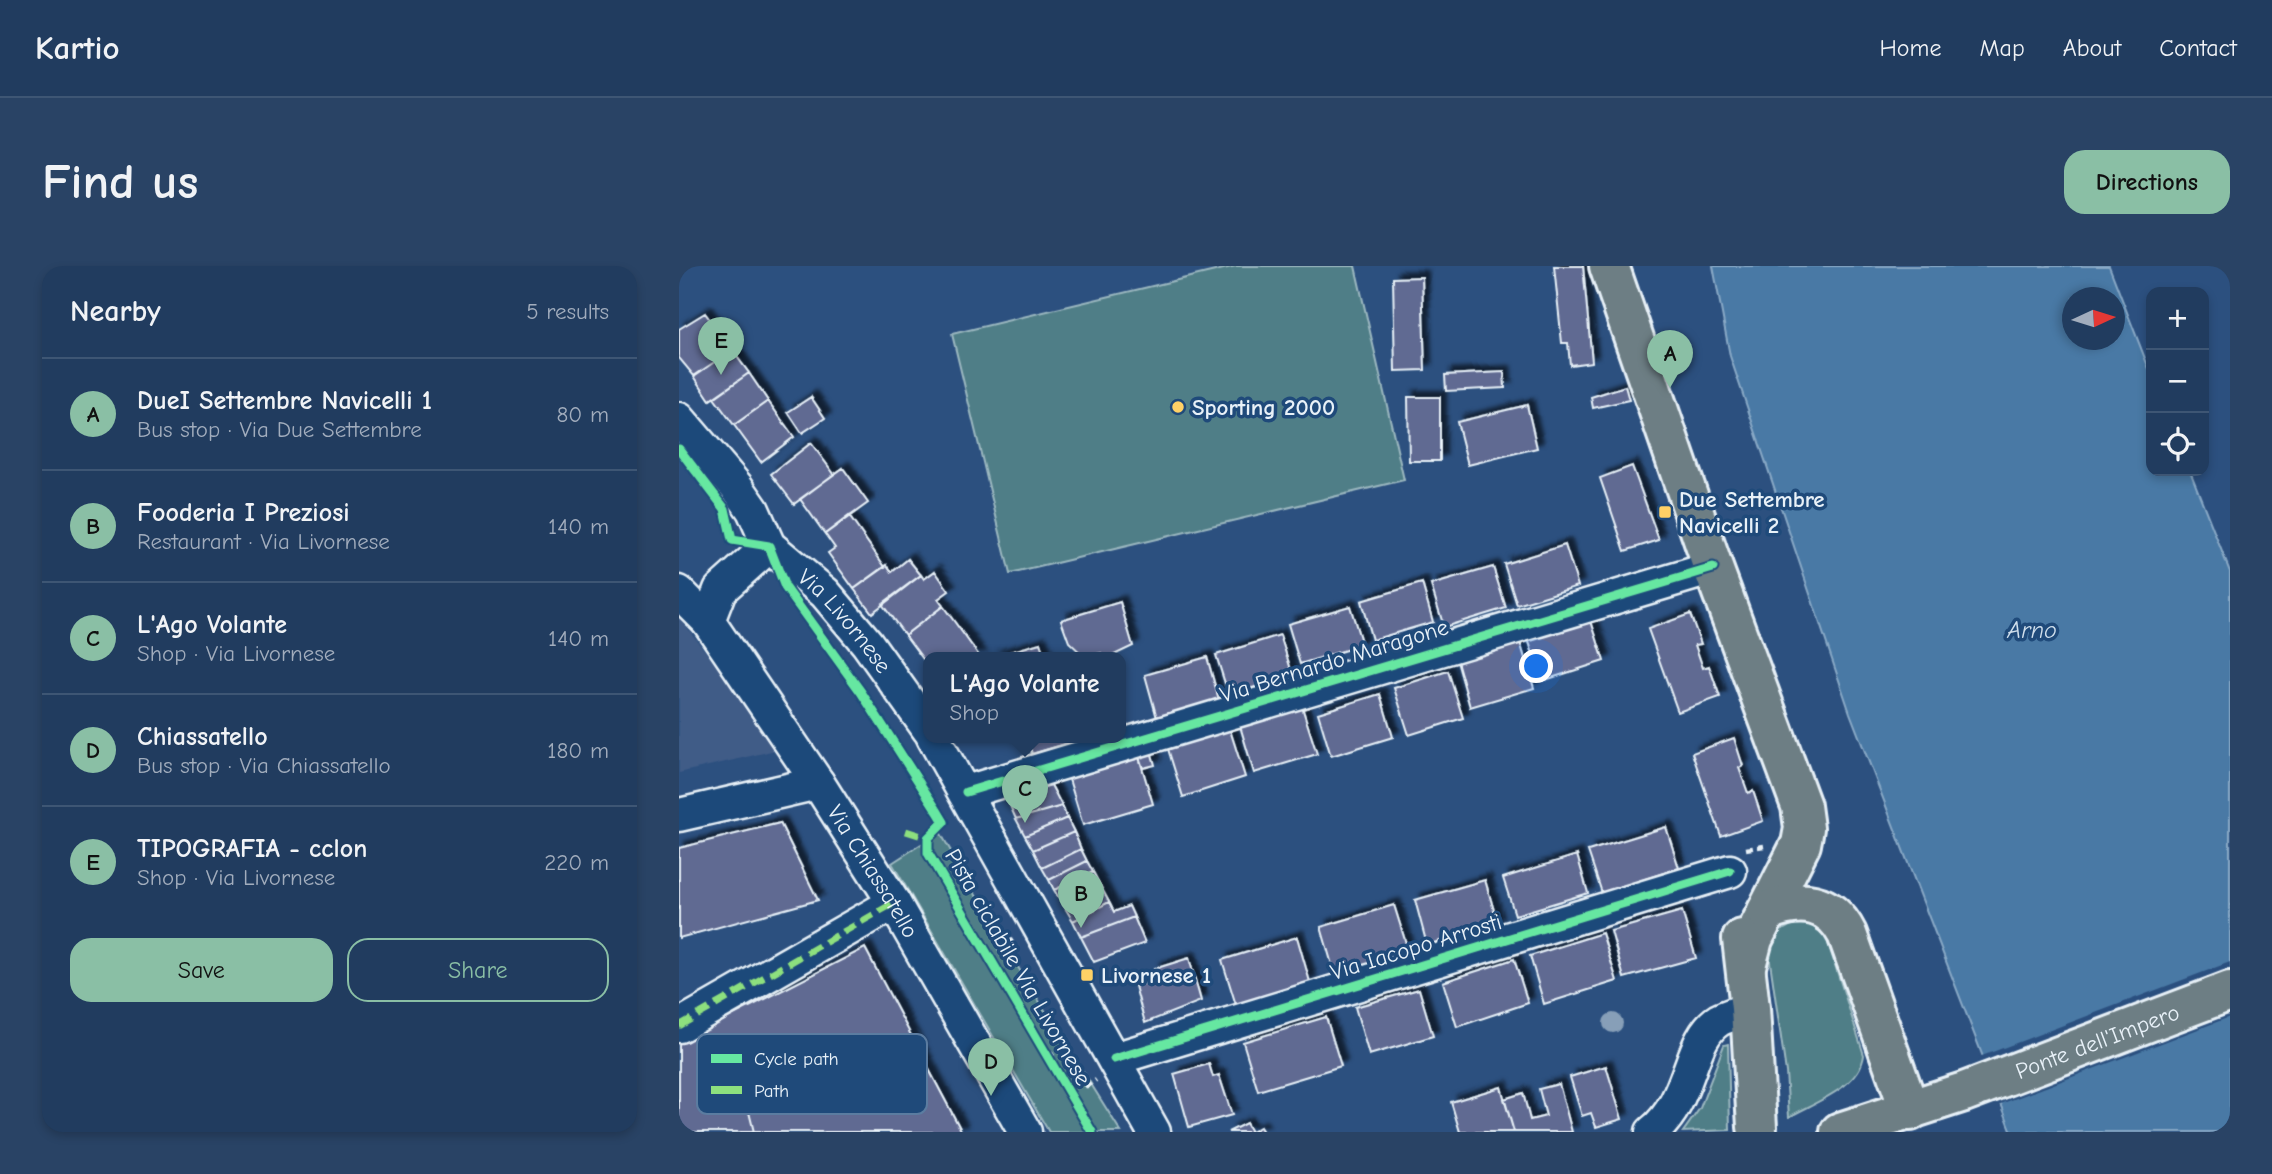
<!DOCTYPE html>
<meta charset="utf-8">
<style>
:root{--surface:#213c5f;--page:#294365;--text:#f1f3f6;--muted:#a2adbd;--line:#3e5674;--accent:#8abfa5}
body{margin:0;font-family:"Comic Neue",sans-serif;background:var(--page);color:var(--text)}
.controls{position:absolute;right:21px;top:21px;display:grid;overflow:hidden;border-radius:14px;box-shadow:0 4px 10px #0003}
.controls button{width:63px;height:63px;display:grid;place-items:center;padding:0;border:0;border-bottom:2px solid var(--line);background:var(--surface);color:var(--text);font:35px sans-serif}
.compass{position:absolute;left:1383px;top:21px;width:63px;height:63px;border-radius:50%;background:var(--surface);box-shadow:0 4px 10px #0003;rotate:86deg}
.you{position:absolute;left:858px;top:401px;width:24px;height:24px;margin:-18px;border:5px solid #fff;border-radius:50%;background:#1a73e8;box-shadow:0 0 0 10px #1a73e833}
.badge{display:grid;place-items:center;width:46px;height:46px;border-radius:50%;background:var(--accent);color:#111;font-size:23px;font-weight:700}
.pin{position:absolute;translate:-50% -58px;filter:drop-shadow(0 2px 4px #0008)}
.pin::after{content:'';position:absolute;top:37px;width:24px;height:21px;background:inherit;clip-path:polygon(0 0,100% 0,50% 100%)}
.popup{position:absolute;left:244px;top:386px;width:203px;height:91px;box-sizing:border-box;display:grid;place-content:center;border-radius:14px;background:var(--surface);filter:drop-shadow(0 2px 5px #0005);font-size:23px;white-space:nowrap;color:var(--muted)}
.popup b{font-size:26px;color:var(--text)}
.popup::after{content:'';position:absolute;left:50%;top:100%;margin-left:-14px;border:14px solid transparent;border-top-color:var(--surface)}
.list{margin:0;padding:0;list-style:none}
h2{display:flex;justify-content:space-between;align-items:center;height:91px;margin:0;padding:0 28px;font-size:30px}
h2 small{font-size:23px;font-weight:400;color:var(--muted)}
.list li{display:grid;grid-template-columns:46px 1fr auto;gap:21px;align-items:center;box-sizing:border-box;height:112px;padding:0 28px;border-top:2px solid var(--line)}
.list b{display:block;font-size:26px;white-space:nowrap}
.list p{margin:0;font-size:23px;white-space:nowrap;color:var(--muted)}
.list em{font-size:23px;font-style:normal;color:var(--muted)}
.actions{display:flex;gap:14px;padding:21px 28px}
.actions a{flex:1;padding:16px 0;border:2px solid var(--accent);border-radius:21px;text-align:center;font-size:24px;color:var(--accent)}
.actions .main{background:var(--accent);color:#111}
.icon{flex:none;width:38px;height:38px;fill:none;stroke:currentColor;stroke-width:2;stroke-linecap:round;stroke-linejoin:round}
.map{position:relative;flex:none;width:1551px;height:866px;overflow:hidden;border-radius:21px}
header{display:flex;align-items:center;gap:42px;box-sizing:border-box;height:98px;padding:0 35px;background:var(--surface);border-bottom:2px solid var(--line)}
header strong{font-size:33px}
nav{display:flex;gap:38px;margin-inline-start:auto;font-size:24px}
.intro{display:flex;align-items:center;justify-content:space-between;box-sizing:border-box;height:168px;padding:0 42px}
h1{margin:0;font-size:49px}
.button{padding:18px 32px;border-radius:21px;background:var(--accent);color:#111;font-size:24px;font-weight:700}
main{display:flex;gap:42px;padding:0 42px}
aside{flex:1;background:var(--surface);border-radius:21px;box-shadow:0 4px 10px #0003}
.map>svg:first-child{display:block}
.built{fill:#3f5b87}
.green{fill:#507e87;stroke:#9cb8c0;stroke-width:2}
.water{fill:#4979a5;stroke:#89a9c6;stroke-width:2;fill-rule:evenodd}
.pier{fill:#2c507f}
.building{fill:#616a92;stroke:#e8f1f8;stroke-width:2;filter:url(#shadow)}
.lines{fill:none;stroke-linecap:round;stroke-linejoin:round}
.minor-casing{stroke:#e8f1f8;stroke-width:37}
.major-casing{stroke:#e8f1f8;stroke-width:44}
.path{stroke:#e8f1f8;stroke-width:4.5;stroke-dasharray:7 5;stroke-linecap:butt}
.minor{stroke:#1f4a7a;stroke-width:32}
.major{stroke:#6d7e84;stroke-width:38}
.quiet{stroke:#8de07e;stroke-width:7;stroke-dasharray:14 7;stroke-linecap:butt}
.cycleway-casing{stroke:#1f4a7a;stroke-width:13}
.cycleway{stroke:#66e7a1;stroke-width:9}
.tree{fill:#879fb8}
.poi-dot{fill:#ffd166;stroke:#1f4a7a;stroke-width:2.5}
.labels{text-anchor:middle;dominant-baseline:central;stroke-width:7;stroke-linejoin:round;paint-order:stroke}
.poi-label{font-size:23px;font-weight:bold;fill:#e8f1f8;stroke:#1f4a7a;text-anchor:start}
.street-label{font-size:23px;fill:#e8f1f8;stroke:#1f4a7a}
.water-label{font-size:24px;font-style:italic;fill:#d0dfec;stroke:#1f4a7a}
.key{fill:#1f4a7a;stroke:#5b7ca0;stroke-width:2}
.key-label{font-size:19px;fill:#e8f1f8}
</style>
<header>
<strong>Kartio</strong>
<nav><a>Home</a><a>Map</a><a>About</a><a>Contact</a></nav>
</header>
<div class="intro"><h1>Find us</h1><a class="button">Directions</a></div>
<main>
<aside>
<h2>Nearby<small>5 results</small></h2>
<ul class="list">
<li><span class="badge">A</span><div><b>DueI Settembre Navicelli 1</b><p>Bus stop · Via Due Settembre</p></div><em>80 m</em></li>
<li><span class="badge">B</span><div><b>Fooderia I Preziosi</b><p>Restaurant · Via Livornese</p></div><em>140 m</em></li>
<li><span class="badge">C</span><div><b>L'Ago Volante</b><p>Shop · Via Livornese</p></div><em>140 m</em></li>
<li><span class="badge">D</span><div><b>Chiassatello</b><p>Bus stop · Via Chiassatello</p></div><em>180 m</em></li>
<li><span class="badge">E</span><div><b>TIPOGRAFIA - cclon</b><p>Shop · Via Livornese</p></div><em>220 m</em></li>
</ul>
<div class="actions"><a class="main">Save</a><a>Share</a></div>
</aside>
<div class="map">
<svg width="1551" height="866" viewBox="0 0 1551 866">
<defs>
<filter id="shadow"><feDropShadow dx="6" dy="-6" stdDeviation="2" flood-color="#0009"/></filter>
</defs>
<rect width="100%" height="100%" fill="#2c507f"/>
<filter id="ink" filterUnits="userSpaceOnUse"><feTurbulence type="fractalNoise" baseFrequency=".0143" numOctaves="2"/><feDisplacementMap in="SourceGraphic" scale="14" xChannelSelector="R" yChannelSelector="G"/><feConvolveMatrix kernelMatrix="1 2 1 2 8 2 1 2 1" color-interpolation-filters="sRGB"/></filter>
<g filter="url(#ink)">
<path class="built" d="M0,351L101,483L0,507Z"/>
<path class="green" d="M557,0H676L725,214L331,308L273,68Z
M261,566L327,682L442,866H370L213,597Z
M1116,657L1131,658L1147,671L1185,789C1181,821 1136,836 1110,851L1107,806L1089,682L1096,668Z
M1049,778L1051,864L1004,866L1021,842L1045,779Z"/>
<path class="water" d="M1034,0H1430L1472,108V205H1511L1551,306V866H1333L1171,447L1051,90ZM1394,32H1436V74H1394Z"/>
<path class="pier" d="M1551,696V751L1319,839L1300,791Z"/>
<path class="building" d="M875,0H904L913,96L891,99L889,77H883Z
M743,11L746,104L716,105L714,12Z
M26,47L53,84L15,110L0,92V63Z
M53,84L70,107L31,134L15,110Z
M825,106L826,122L767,125L766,109Z
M70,107L89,135L55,159L35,132Z
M946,120L950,134L914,142L912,131Z
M132,131L146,152L123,167L109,146Z
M729,131H761V195H730Z
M89,135L115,171L82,196L55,159Z
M848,139L858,182L789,199L778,156Z
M132,177L155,208L115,238L92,208Z
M953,200L980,274L946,285L921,212Z
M164,202L189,237L146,268L121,233Z
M170,250L206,301L175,323L149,287L156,282L146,268Z
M886,279L899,320L838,339L825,298Z
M229,293L242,309L193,347L175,323L208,299L213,306Z
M814,301L827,342L765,361L752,319Z
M256,305L270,325L259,333L264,340L226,369L203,338L242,309L245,313Z
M743,317L754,356L693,374L682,335Z
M441,336L454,380L431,391H423L422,387L406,391L390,376L382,354Z
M264,340L301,391H250V401L226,369Z
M671,340L683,379L621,398L609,358Z
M1011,348L1022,378L1016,379L1024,402L1030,400L1041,431L999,446L969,363Z
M911,352L925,395L863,415L849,373Z
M601,369L614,410L550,430L537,389Z
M841,376L855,422L791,441L778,395Z
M361,377L366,391H314Z
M528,391L540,434L478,452L466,409Z
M769,405L784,452L730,469L715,422Z
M701,428L714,471L652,490L639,447Z
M623,441L638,488L575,507L561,460Z
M551,464L566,511L504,531L489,483Z
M348,471H411L353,488Z
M1055,472L1064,500L1060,502L1069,527L1074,525L1084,555L1042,570L1013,487Z
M472,485L476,499L464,502L459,488Z
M459,488L474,538L404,559L389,510Z
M372,519L383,540L337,553L328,533Z
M383,540L388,552L346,570L337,553Z
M388,552L395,566L354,584L346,570Z
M101,557L139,634L0,672V582Z
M987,561L1000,602L923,627L909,585Z
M395,566L402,583L363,602L354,584Z
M402,583L408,595L370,614L363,602Z
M898,589L909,627L836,649L824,612Z
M408,595L414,606L375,624L370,614Z
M414,606L430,636L394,655L375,624Z
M806,614L819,658L748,679L736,634Z
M430,636L435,646L450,640L455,651L402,671L394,655Z
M715,639L730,687L656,709L642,661Z
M1003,645L1017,692L945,712L932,665Z
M455,651L466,677L415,696L402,671Z
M923,667L938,715L865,738L851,690Z
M618,671L631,716L557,739L543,694Z
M186,682L283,866H0V777Z
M510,692L522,735L466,757L456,720L478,714L475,703Z
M835,693L849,737L778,761L764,716Z
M740,723L754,770L690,789L676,741Z
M647,751L662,800L579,825L564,776Z
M246,796L283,866H75L68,838Z
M530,798L534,811L540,809L553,849L510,861L495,808Z
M927,800L943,853L917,861L912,847L903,850L891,811Z
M880,818L893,866H835L825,833L844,827L851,854L867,850L860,823Z
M822,821L835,866H781L772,836Z
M567,857L572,866L581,861L584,866H549Z"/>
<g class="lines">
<g class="minor-casing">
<g id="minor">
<path id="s1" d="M0,153L58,221L74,244L90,280L146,327L188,377L250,464"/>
<path id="s2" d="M0,326L29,355L139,517L215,637L346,866"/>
<path d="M29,355L41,324L90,280"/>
<path d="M254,471L475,866"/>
<path d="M287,526L1034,302"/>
<path d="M0,549L139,517"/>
<path d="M0,760L215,637"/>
<path d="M435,793L1051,605"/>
<path d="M973,866C1013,835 1009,773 1040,754C1050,749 1061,746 1071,742"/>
</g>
</g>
<g class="major-casing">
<g id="major">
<path d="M930,0L1034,302L1122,540L1125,562L1122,578L1074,673L1067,700"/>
<path d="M1088,645C1121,632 1151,634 1168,668L1231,845"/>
<path d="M1063,673L1071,742L1078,861"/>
<path id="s3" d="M1161,866L1285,826L1551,725"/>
</g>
</g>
<path class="path" d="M1067,583L1085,580
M308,689L334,674
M369,791L384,782L408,820L417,814"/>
<use href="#minor" class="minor"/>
<use href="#major" class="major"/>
<path class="quiet" d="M227,565L249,572
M0,760L215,637"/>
<g class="cycleway-casing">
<path id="cycleway" d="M0,183L46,243L53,274L90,280L106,321L182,426L259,546L265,556L249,572V587L413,866
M287,526L1034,302
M435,793L1051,605"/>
</g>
<use href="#cycleway" class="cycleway"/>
</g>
<circle class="tree" cx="934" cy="757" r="10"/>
</g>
<g class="poi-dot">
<circle cx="499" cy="141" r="7"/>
<rect x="979" y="239" width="14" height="14" rx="3.5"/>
<rect x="401" y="702" width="14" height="14" rx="3.5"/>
</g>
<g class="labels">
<g class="poi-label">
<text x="513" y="141">Sporting 2000</text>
<text x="1000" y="233">Due Settembre<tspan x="1000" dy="26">Navicelli 2</tspan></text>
<text x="422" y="709">Livornese 1</text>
</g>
<g class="street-label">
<text stroke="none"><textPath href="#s1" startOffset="264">Via Livornese</textPath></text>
<text transform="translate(655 395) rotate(-17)">Via Bernardo Maragone</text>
<text stroke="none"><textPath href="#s2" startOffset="341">Via Chiassatello</textPath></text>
<text transform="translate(737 681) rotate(-17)">Via Iacopo Arrosti</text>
<text transform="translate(339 701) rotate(60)">Pista ciclabile Via Livornese</text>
<text stroke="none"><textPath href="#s3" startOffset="273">Ponte dell'Impero</textPath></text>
</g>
<g class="water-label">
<text x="1353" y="364">Arno</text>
</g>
</g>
<rect x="18" y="768" width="230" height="80" rx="10" class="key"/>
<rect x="32" y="788" width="31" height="9" fill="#66e7a1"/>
<rect x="32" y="820" width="31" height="8" fill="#8de07e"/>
<g class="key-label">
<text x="75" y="799">Cycle path</text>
<text x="75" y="831">Path</text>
</g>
</svg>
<div class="controls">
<button>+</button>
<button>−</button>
<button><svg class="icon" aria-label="locate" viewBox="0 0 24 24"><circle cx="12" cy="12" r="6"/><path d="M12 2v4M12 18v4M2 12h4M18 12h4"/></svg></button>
</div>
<svg class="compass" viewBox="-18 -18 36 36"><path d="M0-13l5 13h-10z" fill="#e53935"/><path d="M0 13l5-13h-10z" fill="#a2adbd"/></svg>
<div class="you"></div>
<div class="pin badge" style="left:991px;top:122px">A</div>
<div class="pin badge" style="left:402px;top:662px">B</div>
<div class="pin badge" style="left:346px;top:557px">C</div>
<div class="popup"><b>L'Ago Volante</b>Shop</div>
<div class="pin badge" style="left:312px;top:830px">D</div>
<div class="pin badge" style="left:42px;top:109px">E</div>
</div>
</main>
